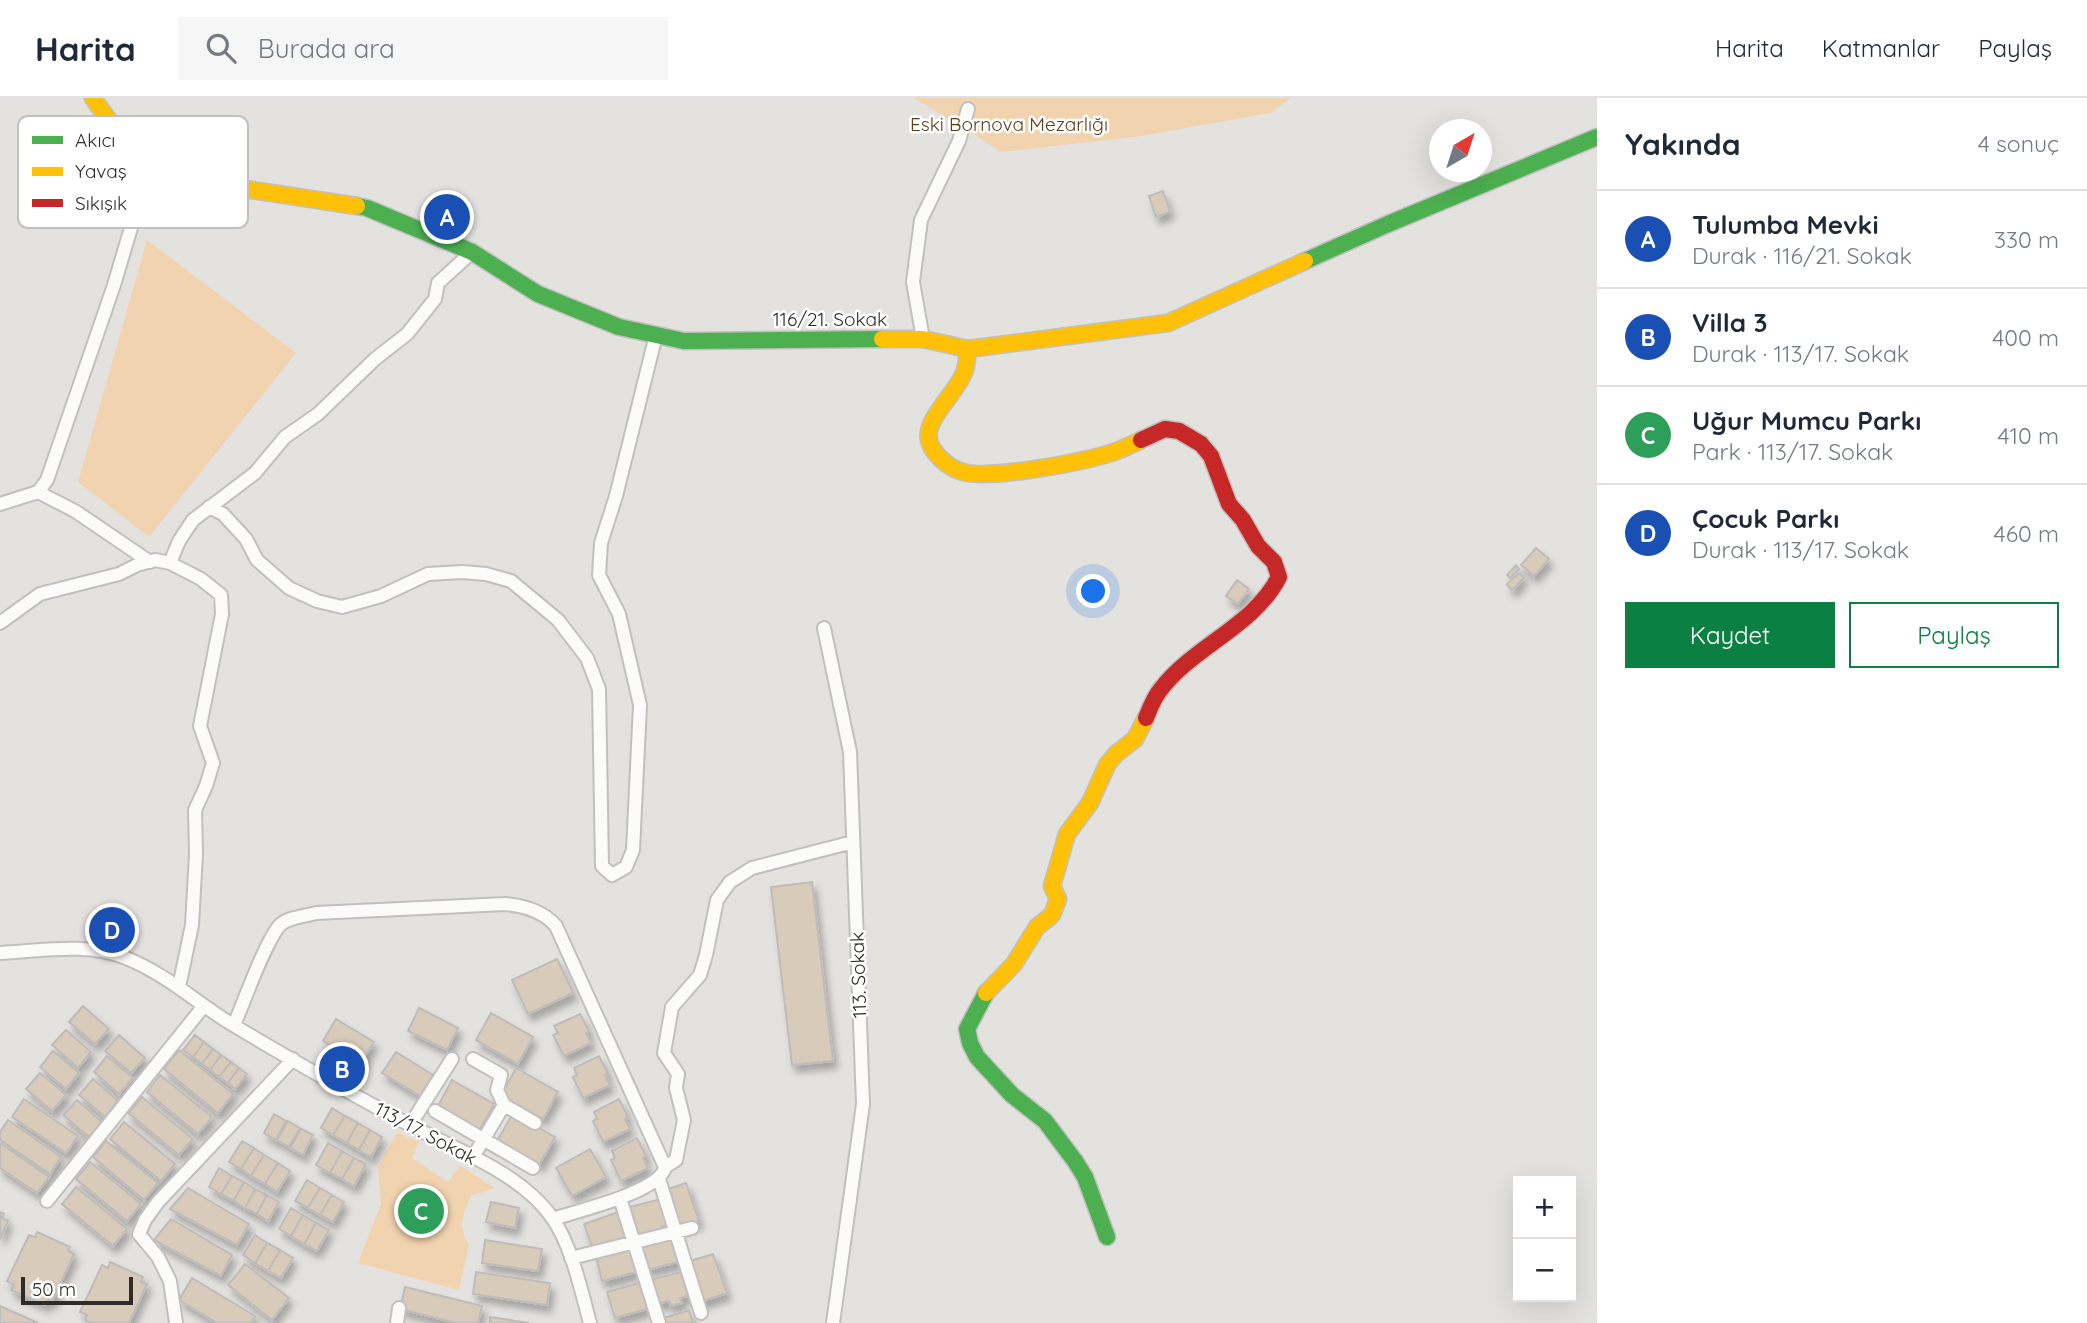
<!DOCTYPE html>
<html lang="tr">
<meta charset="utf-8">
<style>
:root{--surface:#fff;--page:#f6f6f7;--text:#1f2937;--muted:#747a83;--line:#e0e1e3;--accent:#0b8043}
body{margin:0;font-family:Quicksand,sans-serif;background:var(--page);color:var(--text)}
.controls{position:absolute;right:21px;bottom:21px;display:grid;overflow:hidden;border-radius:0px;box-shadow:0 7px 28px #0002}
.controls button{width:63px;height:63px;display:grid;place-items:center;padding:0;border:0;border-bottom:2px solid var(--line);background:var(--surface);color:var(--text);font:35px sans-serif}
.compass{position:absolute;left:1429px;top:21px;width:63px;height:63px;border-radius:50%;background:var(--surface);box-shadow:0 7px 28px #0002;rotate:39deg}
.scale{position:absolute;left:21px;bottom:18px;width:112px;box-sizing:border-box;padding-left:7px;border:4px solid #2d2c2a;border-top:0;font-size:19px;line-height:24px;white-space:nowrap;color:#2d2c2a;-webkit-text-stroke:5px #fff;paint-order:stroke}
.you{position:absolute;left:1094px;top:494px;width:24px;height:24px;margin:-18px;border:5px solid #fff;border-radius:50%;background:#1a73e8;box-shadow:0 0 0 10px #1a73e833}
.badge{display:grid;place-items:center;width:46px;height:46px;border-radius:50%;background:var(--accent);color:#fff;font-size:23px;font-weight:700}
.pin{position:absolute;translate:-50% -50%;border:4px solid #fff;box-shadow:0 2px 7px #0006}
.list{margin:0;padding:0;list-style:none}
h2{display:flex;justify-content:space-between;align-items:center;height:91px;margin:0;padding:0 28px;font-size:30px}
h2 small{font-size:23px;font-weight:400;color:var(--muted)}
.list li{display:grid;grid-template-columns:46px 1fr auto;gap:21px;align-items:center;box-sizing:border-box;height:98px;padding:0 28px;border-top:2px solid var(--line)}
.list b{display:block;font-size:26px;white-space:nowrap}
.list p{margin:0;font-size:23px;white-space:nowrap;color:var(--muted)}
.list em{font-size:23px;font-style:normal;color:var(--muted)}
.actions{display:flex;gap:14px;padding:21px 28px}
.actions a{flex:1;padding:16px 0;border:2px solid var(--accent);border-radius:0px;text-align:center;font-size:24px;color:var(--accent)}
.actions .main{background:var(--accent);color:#fff}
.icon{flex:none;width:38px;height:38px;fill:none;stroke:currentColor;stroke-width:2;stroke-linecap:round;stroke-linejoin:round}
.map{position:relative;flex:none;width:1597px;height:1225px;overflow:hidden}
header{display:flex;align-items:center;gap:42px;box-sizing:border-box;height:98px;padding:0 35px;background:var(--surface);border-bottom:2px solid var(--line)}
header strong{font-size:33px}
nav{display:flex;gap:38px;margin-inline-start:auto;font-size:24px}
.search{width:490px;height:63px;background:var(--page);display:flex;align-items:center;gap:18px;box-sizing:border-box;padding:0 24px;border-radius:0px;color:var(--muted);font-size:26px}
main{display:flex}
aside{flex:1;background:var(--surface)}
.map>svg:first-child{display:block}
.green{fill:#f1d3af}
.building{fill:#d9cbba;stroke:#bebcba;stroke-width:2;filter:url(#shadow)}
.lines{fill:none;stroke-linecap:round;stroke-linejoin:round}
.street-casing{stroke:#c2c0be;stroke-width:16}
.fast-casing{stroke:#c2c0be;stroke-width:19}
.slow-casing{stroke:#c2c0be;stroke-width:19}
.jam-casing{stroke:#c2c0be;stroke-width:19}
.street{stroke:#fbfbfa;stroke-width:12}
.fast{stroke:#4caf50;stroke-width:16}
.slow{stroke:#ffc107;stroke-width:16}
.jam{stroke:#c62828;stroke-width:16}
.labels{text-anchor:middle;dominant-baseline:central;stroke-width:5;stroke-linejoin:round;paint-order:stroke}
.park-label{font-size:19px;fill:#583e1c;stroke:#fff}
.street-label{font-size:19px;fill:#2d2c2a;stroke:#fff}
.key{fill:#fff;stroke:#c0c0bf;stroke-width:2}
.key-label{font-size:19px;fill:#2d2c2a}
</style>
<header>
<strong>Harita</strong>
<div class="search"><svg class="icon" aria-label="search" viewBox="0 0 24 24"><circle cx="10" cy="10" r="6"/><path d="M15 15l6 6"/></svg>Burada ara</div>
<nav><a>Harita</a><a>Katmanlar</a><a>Paylaş</a></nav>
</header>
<main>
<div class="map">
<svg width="1597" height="1225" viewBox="0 0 1597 1225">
<defs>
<filter id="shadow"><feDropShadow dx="4" dy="7" stdDeviation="3.5" flood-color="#0004"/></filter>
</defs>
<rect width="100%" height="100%" fill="#e4e2df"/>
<path class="green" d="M914,0H1291L1270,15L1141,38L1002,54Z
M147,142L296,255L149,439L78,384Z
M397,1034L416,1043L420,1042L412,1060L448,1084L460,1068L495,1090L471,1098C462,1117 458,1129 469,1147L459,1192L358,1165L381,1106L378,1070Z"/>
<path class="building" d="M1163,93L1170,114L1156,119L1149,98Z
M1536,450L1549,461L1534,478L1521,467Z
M1516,467L1519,471L1510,480L1507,477Z
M1519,475L1524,480L1512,492L1507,486Z
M1237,482L1249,491L1238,506L1226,498Z
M812,784L833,963L792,967L771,789Z
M557,861L573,895L528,916L512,882Z
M83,908L109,931L95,946L69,924Z
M419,910L458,930L447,952L408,933Z
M491,915L533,939L518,966L476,942Z
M580,916L589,933L586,935L591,945L564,958L553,937L558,935L554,928Z
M336,921L374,944L360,966L323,943Z
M66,932L91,954L78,970L52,947Z
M119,937L145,960L131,975L105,953Z
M195,937L204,944L193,959L183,952Z
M204,944L213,951L202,966L193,959Z
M213,951L221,957L210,972L202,966Z
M179,952L233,996L218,1015L164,971Z
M53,953L79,975L66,991L40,969Z
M396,954L433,977L420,998L382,975Z
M221,957L231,964L219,979L210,972Z
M107,958L133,980L119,996L94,974Z
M599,958L608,976L605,977L610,987L583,1000L573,979L577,977L574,970Z
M231,964L239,970L228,985L219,979Z
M239,970L247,976L235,991L228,985Z
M516,970L558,994L543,1021L501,997Z
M40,975L66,997L52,1013L26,991Z
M160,977L212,1019L198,1036L147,994Z
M93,981L118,1003L105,1019L79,997Z
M452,982L494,1006L479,1033L437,1010Z
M142,999L193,1041L179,1057L128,1015Z
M24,1001L78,1038L66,1055L12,1019Z
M619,1001L628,1019L625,1021L630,1031L603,1044L593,1023L597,1021L594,1014Z
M77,1002L102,1024L89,1039L63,1017Z
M332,1010L345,1018L333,1037L321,1030Z
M513,1015L555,1039L539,1067L497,1043Z
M274,1016L286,1023L276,1042L264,1035Z
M345,1018L358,1025L347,1045L333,1037Z
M8,1022L61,1059L50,1076L0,1042V1034Z
M288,1023L300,1030L289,1049L277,1042Z
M124,1024L175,1066L161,1083L110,1041Z
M358,1025L370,1032L359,1052L347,1045Z
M301,1031L313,1037L303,1057L290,1050Z
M370,1032L382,1039L371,1059L359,1052Z
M637,1040L646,1058L643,1060L648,1070L621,1083L611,1062L615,1060L612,1053Z
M106,1043L158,1085L144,1102L93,1059Z
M242,1043L254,1050L241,1071L229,1064Z
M0,1045L49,1079L37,1095L0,1070Z
M328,1045L342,1053L330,1075L316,1067Z
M254,1050L264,1057L251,1078L241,1071Z
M590,1051L606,1079L572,1098L556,1070Z
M342,1053L354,1060L342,1081L330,1075Z
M264,1057L278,1065L265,1086L251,1078Z
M354,1060L366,1066L354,1088L342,1081Z
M90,1064L141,1106L127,1123L76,1081Z
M278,1065L290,1073L277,1094L265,1086Z
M219,1070L232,1078L221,1096L209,1089Z
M232,1078L244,1084L234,1103L221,1096Z
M307,1082L320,1090L308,1110L295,1103Z
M244,1084L255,1091L245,1110L234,1103Z
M686,1085L699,1123L678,1130L665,1092Z
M76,1089L127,1131L113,1148L62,1106Z
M188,1090L249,1126L237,1147L170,1111Z
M320,1090L332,1097L320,1117L308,1110Z
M255,1091L267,1097L257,1116L245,1110Z
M267,1097L279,1104L268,1123L257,1116Z
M332,1097L344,1104L333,1124L320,1117Z
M661,1101L668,1127L661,1129L662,1133L633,1137L626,1110Z
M491,1104L519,1110L515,1130L486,1124Z
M291,1110L303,1117L291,1138L279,1131Z
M0,1114L4,1116L2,1120L8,1123L0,1141Z
M618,1114L627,1138L593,1151L584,1126Z
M303,1117L316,1125L304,1146L291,1138Z
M171,1121L232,1157L221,1178L154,1142Z
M316,1125L329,1132L317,1153L304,1146Z
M37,1134L70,1149L68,1153L74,1156L52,1204L48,1201L45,1207L11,1192L14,1187L7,1183L29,1137L35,1139Z
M255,1137L267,1145L255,1165L243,1157Z
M675,1140L681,1163L647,1172L641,1148Z
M485,1142L542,1151L538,1173L482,1165Z
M267,1145L280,1152L268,1173L255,1165Z
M630,1150L636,1174L602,1183L596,1159Z
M280,1152L293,1160L281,1180L268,1173Z
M713,1156L727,1195L700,1204L687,1164Z
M110,1164L143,1179L141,1184L147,1186L129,1225H91L85,1222L87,1217L80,1214L102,1167L108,1170Z
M245,1166L289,1200L272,1222L228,1187Z
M476,1174L550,1185L547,1207L473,1196Z
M681,1174L688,1198L680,1200L682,1205L671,1208L669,1203L657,1206L650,1182Z
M192,1180L255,1218L251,1225H217L179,1202Z
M639,1185L647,1211L615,1220L607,1194Z
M405,1189L482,1208L478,1225H456L400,1211Z
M0,1208L38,1225H0Z
M689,1212L693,1225H661L660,1221Z
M490,1219L529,1225H490Z"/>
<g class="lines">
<g class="street-casing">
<path id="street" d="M923,241L913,184L921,122L959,43L968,11
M38,394L75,413L150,464
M0,406L38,394L47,382L114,187L147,76
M209,409L223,416L246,441L257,462L289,490L317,503L342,509L381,498L428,476L462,474L486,476L511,483L558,522L587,560L599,591L602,768L612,777L626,769L633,752L640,607L619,516L599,477L601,445L616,398L656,237
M170,465L179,443L193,422L255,375L285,339L318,316L375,261L407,236L435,201L438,185L472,154
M0,525L40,496L119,476L137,467L155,462L170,465L201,481L221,497L222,516L200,628L213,665L206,688L195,712L196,756L192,827L179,889
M824,530L850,654L863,1006L833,1225
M0,855C41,853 87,844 126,860C166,876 197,905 233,927C290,961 349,995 408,1026C454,1051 522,1075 553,1121C572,1149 581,1192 590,1225
M234,927C244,904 265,844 280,827C288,819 306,818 316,815L505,806C525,808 543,813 556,828L665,1069C661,1094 576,1113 553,1121
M473,961L501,977L497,992L504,1007
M435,1013L533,1070
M410,1027L452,961
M473,1059L504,1007L535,1025
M665,1069L676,1062L684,1022L676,990L678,976L664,955L672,909L700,877L706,857L717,802L730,784L752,770L853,744
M659,1081L701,1215
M620,1100L659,1225
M47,1103L203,909
M571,1160L692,1130
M176,1225L170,1183L158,1159L139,1136L145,1122L158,1104L293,961
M397,1225L399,1210"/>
</g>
<g class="fast-casing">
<path id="fast" d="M357,108L367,110L472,154L538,196L619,229L684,243L882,241
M1305,163L1388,126L1597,39
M986,895L967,931L970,945L977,959L1012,997L1045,1023L1075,1063L1085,1079L1107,1139"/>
</g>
<g class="slow-casing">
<path id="slow" d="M93,0L147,76L357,108
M882,241H923L968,251L1168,225L1305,163
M968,251C967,258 967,266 965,272C959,293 924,321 929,342C932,356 950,371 963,374C990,382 1082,364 1111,355C1121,352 1131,347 1141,342
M986,895L1014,866L1037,829L1052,817L1058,801L1052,788L1067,736L1090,705L1107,667L1116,656L1135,641L1146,620"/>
</g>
<g class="jam-casing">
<path id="jam" d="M1141,342L1165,331L1179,333L1201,346L1211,358L1229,406L1243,422L1258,448L1274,464L1279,479C1254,528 1194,548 1161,591C1154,599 1150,610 1146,620"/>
</g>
<use href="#street" class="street"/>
<use href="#fast" class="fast"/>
<use href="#slow" class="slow"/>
<use href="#jam" class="jam"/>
</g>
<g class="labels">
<g class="park-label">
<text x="1009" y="26">Eski Bornova Mezarlığı</text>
</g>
<g class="street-label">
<text x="830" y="221">116/21. Sokak</text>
<text transform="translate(858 877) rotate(-92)">113. Sokak</text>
<text transform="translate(426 1035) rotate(28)">113/17. Sokak</text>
</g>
</g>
<rect x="18" y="18" width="230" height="112" rx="10" class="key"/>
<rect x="32" y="38" width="31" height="8" fill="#4caf50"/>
<rect x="32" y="69" width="31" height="9" fill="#ffc107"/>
<rect x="32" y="101" width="31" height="8" fill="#c62828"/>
<g class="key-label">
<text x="75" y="49">Akıcı</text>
<text x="75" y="80">Yavaş</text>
<text x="75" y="112">Sıkışık</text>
</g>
</svg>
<div class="controls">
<button>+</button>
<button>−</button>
</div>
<svg class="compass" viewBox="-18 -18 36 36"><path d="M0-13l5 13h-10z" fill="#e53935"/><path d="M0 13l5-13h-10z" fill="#747a83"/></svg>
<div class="scale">50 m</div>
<div class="you"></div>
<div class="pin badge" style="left:447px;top:119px;background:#1a4fb4">A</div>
<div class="pin badge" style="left:342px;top:971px;background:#1a4fb4">B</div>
<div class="pin badge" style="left:421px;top:1113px;background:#2e9e5b">C</div>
<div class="pin badge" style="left:112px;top:832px;background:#1a4fb4">D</div>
</div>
<aside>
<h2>Yakında<small>4 sonuç</small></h2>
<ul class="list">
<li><span class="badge" style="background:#1a4fb4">A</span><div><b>Tulumba Mevki</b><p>Durak · 116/21. Sokak</p></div><em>330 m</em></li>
<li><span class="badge" style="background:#1a4fb4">B</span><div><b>Villa 3</b><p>Durak · 113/17. Sokak</p></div><em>400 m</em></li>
<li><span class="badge" style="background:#2e9e5b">C</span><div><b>Uğur Mumcu Parkı</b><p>Park · 113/17. Sokak</p></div><em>410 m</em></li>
<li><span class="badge" style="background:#1a4fb4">D</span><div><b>Çocuk Parkı</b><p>Durak · 113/17. Sokak</p></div><em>460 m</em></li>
</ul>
<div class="actions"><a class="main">Kaydet</a><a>Paylaş</a></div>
</aside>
</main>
